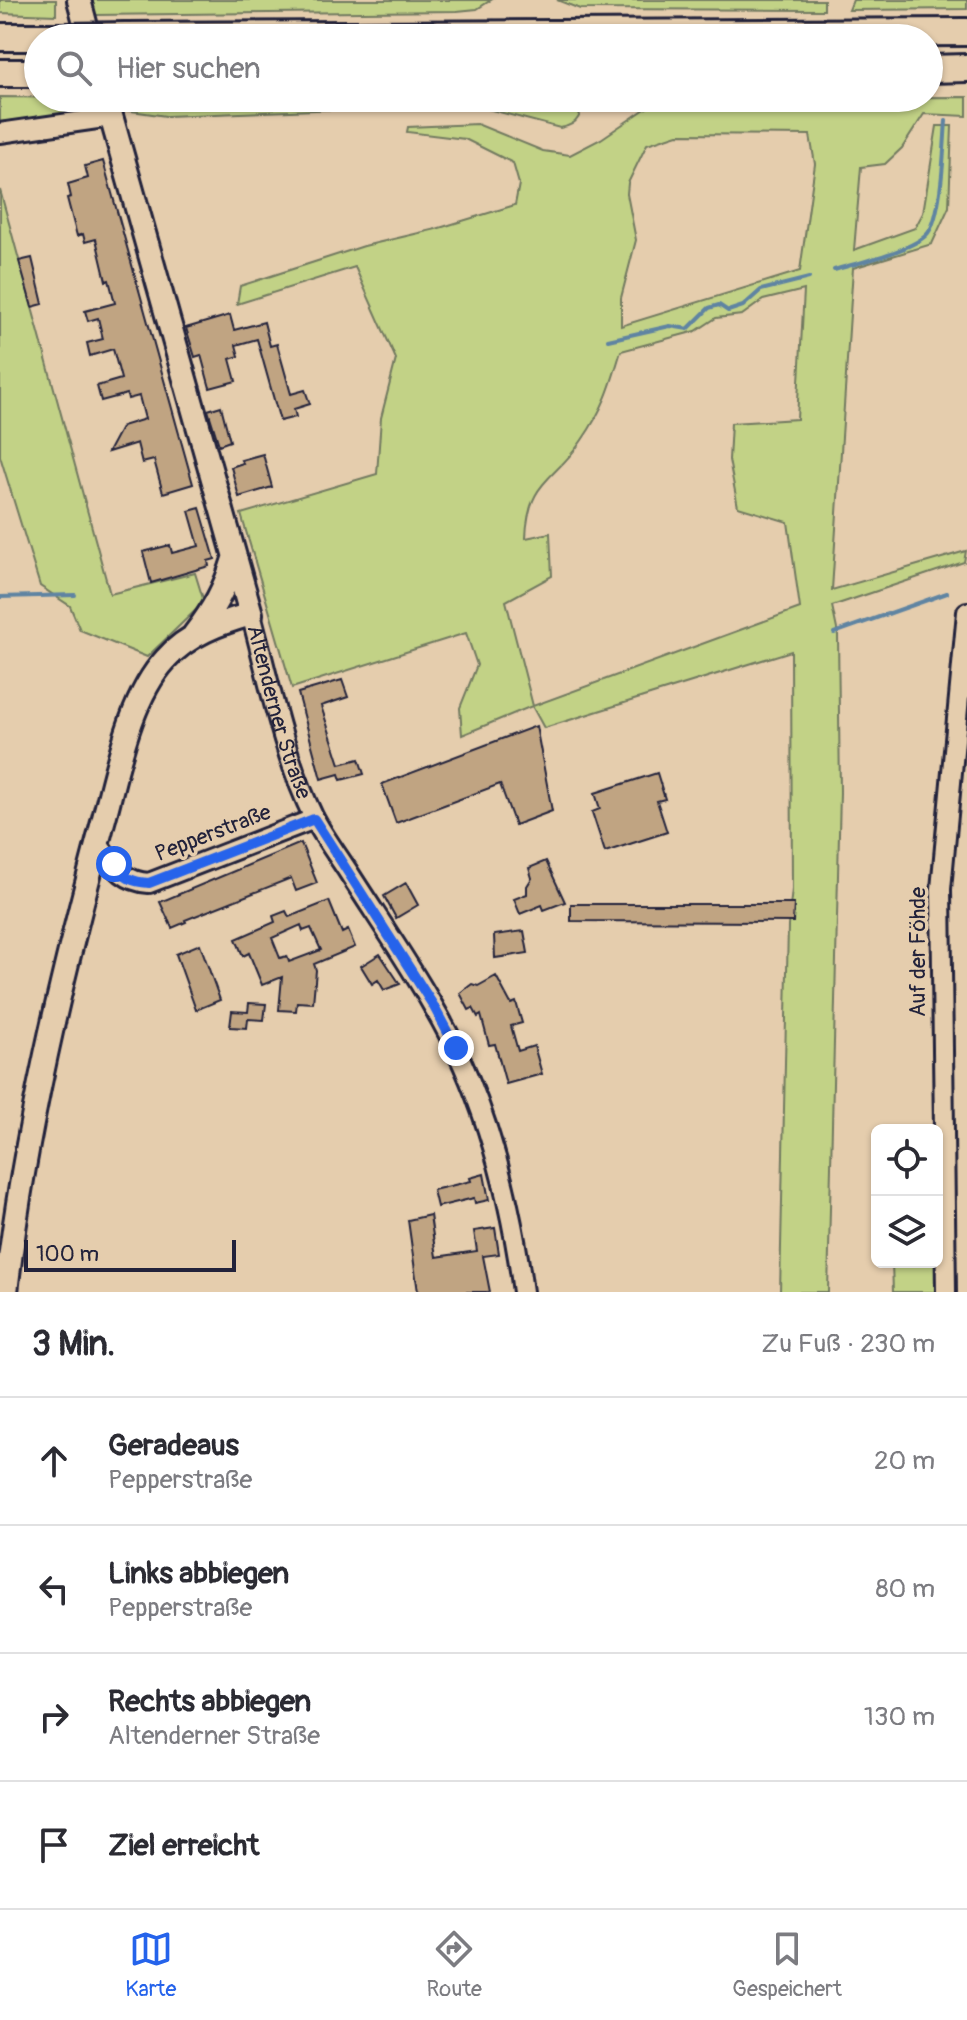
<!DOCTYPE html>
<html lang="de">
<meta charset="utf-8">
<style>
:root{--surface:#fff;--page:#f7f7f7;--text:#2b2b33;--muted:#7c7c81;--line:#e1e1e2;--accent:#2563eb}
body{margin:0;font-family:Pangolin,sans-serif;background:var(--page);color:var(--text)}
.controls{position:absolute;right:24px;bottom:24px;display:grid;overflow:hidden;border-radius:12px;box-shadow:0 2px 6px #0004}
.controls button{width:72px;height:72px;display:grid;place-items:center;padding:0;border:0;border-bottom:2px solid var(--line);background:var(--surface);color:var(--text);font:40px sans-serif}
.scale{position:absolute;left:24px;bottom:20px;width:212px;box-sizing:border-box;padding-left:8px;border:4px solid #22223b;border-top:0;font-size:22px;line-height:28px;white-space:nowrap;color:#22223b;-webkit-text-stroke:6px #e5cdad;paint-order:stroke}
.stop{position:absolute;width:24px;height:24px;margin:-18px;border:6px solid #2563eb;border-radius:50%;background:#fff}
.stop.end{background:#2563eb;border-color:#fff;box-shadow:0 2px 8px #0008}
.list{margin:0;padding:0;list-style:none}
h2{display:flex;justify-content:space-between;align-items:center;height:104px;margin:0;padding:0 32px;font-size:34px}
h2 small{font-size:26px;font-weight:400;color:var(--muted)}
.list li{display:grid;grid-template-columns:52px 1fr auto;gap:24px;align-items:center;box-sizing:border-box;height:128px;padding:0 32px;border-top:2px solid var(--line)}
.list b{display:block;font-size:30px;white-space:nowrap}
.list p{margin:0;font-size:26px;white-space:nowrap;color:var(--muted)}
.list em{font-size:26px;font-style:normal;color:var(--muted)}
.icon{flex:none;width:44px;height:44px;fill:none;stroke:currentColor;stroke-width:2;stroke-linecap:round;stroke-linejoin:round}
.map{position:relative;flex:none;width:967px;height:1292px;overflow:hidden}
.search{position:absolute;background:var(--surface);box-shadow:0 2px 6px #0004;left:24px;right:24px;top:24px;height:88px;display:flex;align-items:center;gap:20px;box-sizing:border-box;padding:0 28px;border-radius:44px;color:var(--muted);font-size:30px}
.sheet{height:616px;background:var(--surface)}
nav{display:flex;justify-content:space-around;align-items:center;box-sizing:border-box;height:112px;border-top:2px solid var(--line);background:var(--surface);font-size:22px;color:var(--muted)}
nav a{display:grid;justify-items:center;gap:4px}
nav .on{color:var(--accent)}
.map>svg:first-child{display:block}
.green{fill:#c2d286;stroke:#727a60;stroke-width:2;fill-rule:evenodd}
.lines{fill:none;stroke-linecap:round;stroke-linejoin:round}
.stream{stroke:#5e84a2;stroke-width:4}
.building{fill:#c0a482;stroke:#22223b;stroke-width:2;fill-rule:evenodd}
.minor-casing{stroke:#22223b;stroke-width:24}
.major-casing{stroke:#22223b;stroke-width:28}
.highway-casing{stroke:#22223b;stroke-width:32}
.minor{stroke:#e5cdad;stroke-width:18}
.major{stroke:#e5cdad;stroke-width:22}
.highway{stroke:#e5cdad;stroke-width:26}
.highway-bridge-casing{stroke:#22223b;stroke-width:32;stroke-linecap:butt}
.highway-bridge{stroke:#e5cdad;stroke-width:26}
.route{stroke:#2563eb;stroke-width:10}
.labels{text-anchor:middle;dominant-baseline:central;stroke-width:7;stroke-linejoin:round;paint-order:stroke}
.street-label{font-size:22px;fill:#22223b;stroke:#e5cdad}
</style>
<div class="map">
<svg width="967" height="1292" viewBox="0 0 967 1292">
<rect width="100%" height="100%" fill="#e5cdad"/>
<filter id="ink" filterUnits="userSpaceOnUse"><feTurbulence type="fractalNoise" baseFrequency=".0125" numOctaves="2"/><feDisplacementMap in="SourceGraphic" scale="16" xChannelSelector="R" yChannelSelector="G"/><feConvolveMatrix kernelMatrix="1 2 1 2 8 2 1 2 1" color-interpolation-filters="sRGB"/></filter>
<g filter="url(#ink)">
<path class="green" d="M0,0H56V15L0,13Z
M90,0H491L477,9L457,11L95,15Z
M557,0H824V10L580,9Z
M853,0H967V9L849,10Z
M0,97L84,98L76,113L0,122Z
M967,97V116L924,114L902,148L885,164L861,167L854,250L915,228L923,213L937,126H952L949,207L932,244L853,268L832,590L966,551L964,562L832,606L838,634L840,792L828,1292H780L788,926L792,889L791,651L544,728L532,706L462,735L460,708L477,665L466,633L292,688L241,514L377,474L381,418L396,359L355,267L237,304L240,286L364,246L436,229L515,205L519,184L513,163L465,139L407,132L408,127L477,124L543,151L570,155L601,139L654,103L675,98ZM678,134L810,135L815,164L800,271L621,326V298L636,240L627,194L628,183L647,144ZM804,290L797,419L731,423L729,460L738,507L788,522L800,608L533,706L506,601L552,576L550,533L526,538C528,479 555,481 582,440C604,408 610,388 621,351L696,331L716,318L742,315L763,300Z
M121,98H575C586,113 578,125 560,128L469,104L166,116L125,110Z
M0,190L110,594L195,573L204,602L147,657L80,630L70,606L40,586L0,456Z
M892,1262H937L938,1292H893Z"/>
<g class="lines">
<path class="stream" d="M834,270C856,263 915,250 928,233C942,216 944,145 946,121
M608,340L670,326L688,329L709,308L719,305L728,311L743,306L761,290L809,278
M0,597L75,595
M834,633L947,593"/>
</g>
<path class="building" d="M103,161L193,484L163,493L154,460L142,463L137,443L108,452L122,426L145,419L139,396L128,399L127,394L101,401L97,386L121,379L113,349L90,356L87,343L103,339L98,318L88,321L85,311L115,303L109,280L106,281L96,239L85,242L83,234L77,236L67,198L71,197L68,184L88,178L85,166Z
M32,258L43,304L32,307L19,261Z
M230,315L234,330L264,322L270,346L277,344L291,394L305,390L310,404L294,409L296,417L280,421L257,339L236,345L239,356L230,359L236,381L210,388L201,355L195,357L186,328Z
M221,406L230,441L219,445L208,410Z
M263,454L272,487L239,497L231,467L243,463L241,460Z
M200,508L215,559L208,561L209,566L151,583L143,552L170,545L172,553L199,546L189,511Z
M342,680L348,697L321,706L340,764L359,759L364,774L341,780L339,774L321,779L298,693Z
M536,726L552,811L515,825L500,784L396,823L382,784Z
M657,773L665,799L657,801L667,832L605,852L592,812L600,809L595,793Z
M301,843L317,883L296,891L291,878L185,920L186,922L172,928L160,902Z
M546,861L565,902L544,910L542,905L520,914L514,899L527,894V886L532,878L529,868Z
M406,883L418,905L396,918L384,896Z
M329,901L342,933L348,930L355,947L314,964L316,970L313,1003L297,1002L296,1011L279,1010L282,977L262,985L249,953L243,956L236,939L275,922L273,916L286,911L289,917ZM301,925L303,931L311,928L321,950L289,962L287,956L280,958L272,938Z
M571,904H794L793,922L571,921Z
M524,931L528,953L495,958L494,935Z
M200,944L220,1000L196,1010L176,954Z
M380,954L400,984L384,990L378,980L372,984L361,966Z
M496,976L511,1004L516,1002L522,1023L511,1026L518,1051L534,1046L542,1074L506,1084L495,1044L489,1045L481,1015L478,1017L473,1008L469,1010L460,993L472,984L478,986Z
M249,1003L266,1004L264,1020L248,1019L247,1028L230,1027L232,1011L248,1012Z
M484,1174L489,1200L475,1203L474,1198L437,1207L433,1190L471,1181L470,1178Z
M430,1215L436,1257L477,1251L474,1231L495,1228L499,1254L483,1256L490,1292H418L408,1220Z"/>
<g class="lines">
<g class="minor-casing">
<g id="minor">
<path d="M0,133L111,117"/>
<path id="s1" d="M251,614C269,681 283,754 313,816C323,836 337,854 349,873C377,917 407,960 433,1006C484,1093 510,1192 523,1292"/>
<path d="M98,844C114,865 121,881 149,883L314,819"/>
<path d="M946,1292L941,889L967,612"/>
</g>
</g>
<g class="major-casing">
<path id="major" d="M79,0L89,38
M194,635C213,610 225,589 234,559
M6,1292C24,1133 62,976 103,822C117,771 129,699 166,659C188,634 220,623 251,614L106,98"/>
</g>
<g class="highway-casing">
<path id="highway" d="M126,36L967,32
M0,37H63
M929,69L967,68
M0,73H38"/>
</g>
<use href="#minor" class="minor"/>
<use href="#major" class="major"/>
<use href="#highway" class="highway"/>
<g class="highway-bridge-casing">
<path id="highway-bridge" d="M63,37L126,36"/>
</g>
<use href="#highway-bridge" class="highway-bridge"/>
</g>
</g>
<g class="lines" filter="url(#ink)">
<path class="route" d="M114,864C124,878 132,882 149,883L314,819L433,1005L456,1048"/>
</g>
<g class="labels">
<g class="street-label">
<text stroke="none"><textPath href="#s1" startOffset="102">Altenderner Straße</textPath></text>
<text transform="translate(213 833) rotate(-21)">Pepperstraße</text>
<text transform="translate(918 952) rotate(-90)">Auf der Föhde</text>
</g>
</g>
</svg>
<div class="controls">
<button><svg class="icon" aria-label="locate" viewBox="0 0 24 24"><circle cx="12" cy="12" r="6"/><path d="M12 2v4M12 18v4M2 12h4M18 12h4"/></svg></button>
<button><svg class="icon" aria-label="layers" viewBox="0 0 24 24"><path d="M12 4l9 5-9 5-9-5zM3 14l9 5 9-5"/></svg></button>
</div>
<div class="scale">100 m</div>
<div class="stop" style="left:114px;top:864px"></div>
<div class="stop end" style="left:456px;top:1048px"></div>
<div class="search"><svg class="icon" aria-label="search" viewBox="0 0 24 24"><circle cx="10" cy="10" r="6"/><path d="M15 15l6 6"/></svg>Hier suchen</div>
</div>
<section class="sheet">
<h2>3 Min.<small>Zu Fuß · 230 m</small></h2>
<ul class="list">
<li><svg class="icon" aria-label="ahead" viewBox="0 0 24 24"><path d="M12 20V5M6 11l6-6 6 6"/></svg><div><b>Geradeaus</b><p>Pepperstraße</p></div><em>20 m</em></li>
<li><svg class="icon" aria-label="left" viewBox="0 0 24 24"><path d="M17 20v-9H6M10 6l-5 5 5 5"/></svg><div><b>Links abbiegen</b><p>Pepperstraße</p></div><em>80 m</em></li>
<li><svg class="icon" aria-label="right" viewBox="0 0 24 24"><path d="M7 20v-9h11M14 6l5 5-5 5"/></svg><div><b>Rechts abbiegen</b><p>Altenderner Straße</p></div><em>130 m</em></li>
<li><svg class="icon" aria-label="arrive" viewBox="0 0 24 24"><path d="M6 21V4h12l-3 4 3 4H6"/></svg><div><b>Ziel erreicht</b></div></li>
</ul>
</section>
<nav>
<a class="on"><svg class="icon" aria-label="map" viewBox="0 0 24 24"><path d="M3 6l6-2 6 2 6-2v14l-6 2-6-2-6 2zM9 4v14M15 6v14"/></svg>Karte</a>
<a><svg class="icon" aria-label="directions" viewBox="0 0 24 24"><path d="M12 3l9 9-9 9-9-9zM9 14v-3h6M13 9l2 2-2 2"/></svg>Route</a>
<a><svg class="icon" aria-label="saved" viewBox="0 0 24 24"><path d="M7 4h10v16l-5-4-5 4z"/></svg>Gespeichert</a>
</nav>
